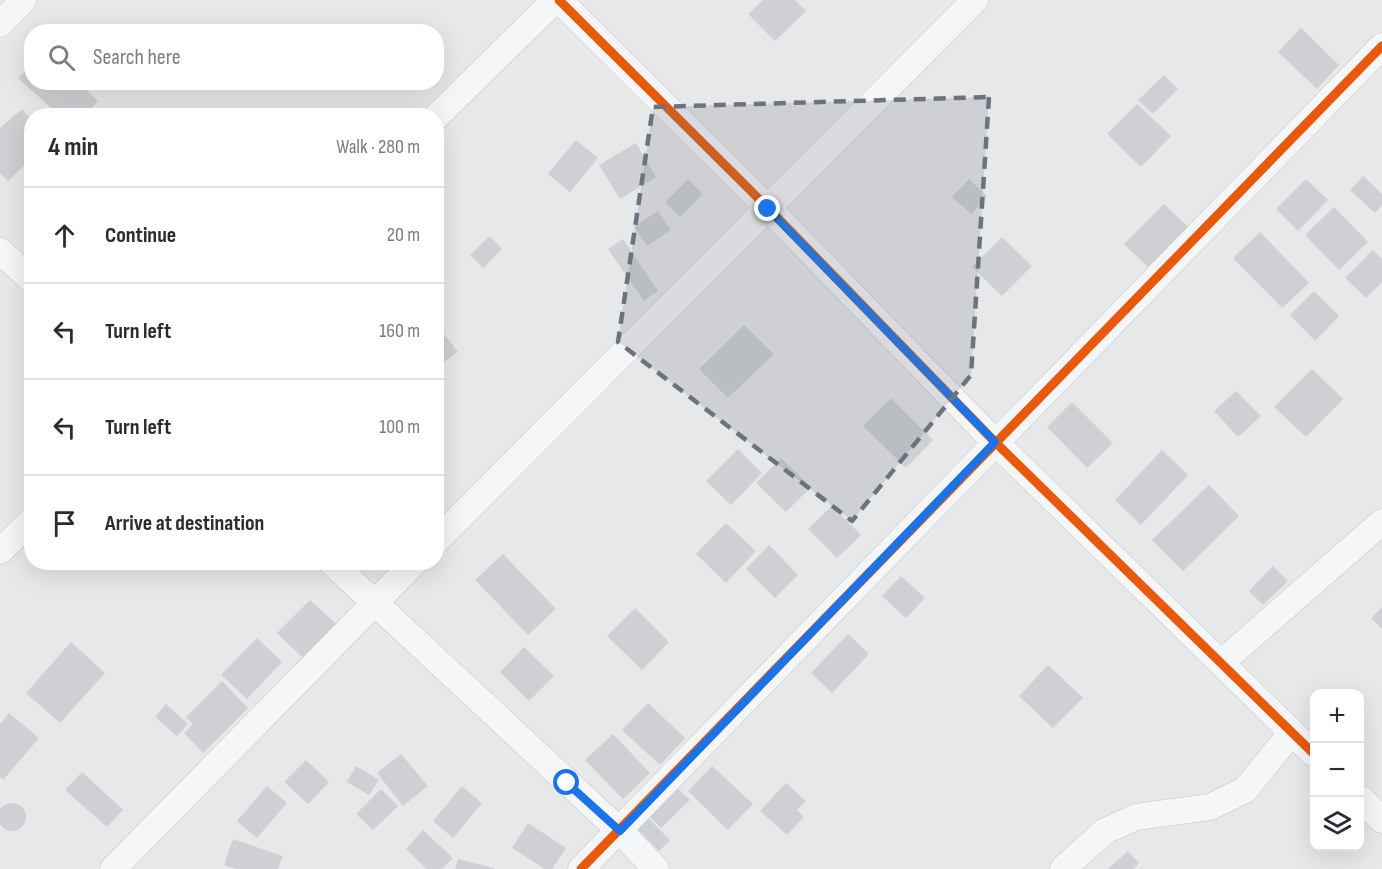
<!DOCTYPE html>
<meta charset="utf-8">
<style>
:root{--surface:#fff;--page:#f2f2f3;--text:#2b2b33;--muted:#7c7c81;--line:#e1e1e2}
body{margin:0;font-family:"Sofia Sans Condensed",sans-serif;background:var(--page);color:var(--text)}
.controls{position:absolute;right:18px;bottom:18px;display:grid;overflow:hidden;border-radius:12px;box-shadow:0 6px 24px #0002}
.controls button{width:54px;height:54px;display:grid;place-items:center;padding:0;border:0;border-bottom:2px solid var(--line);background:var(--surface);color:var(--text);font:30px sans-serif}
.stop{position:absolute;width:18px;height:18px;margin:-14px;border:4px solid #1a73e8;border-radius:50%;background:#fff}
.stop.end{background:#1a73e8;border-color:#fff;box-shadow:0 2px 6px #0008}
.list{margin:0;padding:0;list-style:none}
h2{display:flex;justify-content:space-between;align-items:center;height:78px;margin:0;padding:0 24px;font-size:26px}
h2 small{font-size:20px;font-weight:400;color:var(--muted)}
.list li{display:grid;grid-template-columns:39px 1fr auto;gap:18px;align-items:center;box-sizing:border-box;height:96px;padding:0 24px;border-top:2px solid var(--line)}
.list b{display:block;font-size:22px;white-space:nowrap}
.list em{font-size:20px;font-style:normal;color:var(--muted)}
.icon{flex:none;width:33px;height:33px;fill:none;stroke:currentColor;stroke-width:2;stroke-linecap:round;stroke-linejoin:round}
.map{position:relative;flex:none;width:1382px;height:869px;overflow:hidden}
.search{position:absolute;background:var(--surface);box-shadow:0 6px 24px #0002;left:24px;top:24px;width:420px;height:66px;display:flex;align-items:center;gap:15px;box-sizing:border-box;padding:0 21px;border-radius:24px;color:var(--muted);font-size:22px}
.panel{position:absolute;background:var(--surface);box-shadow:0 6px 24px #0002;left:24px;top:108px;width:420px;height:462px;border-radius:24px}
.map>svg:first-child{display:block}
.building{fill:#ced0d3}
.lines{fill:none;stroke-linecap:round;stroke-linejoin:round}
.minor-casing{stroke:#c4c6c8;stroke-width:27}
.minor{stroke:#f5f6f7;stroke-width:26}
.cycleway-casing{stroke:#f4f6f9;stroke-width:13}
.cycleway{stroke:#e8590c;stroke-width:9}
.route{stroke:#1a73e8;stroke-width:8}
.marked{fill:#6c737f;fill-opacity:0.2;stroke:#6c737f;stroke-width:4.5;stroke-dasharray:12 8;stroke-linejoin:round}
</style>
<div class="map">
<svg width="1382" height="869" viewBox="0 0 1382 869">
<rect width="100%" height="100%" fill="#e6e8ea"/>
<path class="building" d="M763,0H795L806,11L775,41L748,14Z
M1301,28L1339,65L1317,89L1278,52Z
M32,64V82H78L98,101L85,116H60L18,78Z
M1164,75L1178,89L1153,114L1138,100Z
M1137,104L1171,136L1141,167L1107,134Z
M22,109L32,120V158L8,181L0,173V128Z
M576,140L598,158L570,192L548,174Z
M636,143L656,177L620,199L599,165Z
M1363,176L1382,194V205L1375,213L1350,190Z
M688,179L703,194L680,217L665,202Z
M969,179L987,196L971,214L952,197Z
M1306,179L1328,200L1298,231L1276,209Z
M1164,204L1191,230L1151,270L1124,244Z
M1334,207L1368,242L1339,270L1305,235Z
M658,211L671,230L647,246L634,227Z
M1260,232L1309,283L1282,308L1233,258Z
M490,236L502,249L483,268L470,255Z
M1002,237L1032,266L1002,296L972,267Z
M623,239L658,291L644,301L608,249Z
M1373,250L1382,259V282L1366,298L1345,278Z
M1314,291L1339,316L1315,341L1290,315Z
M436,324L458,352L436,368Z
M744,325L774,354L728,398L699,369Z
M1312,369L1343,399L1306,437L1274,407Z
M1236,391L1261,416L1238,437L1214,411Z
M891,398L933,440L906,468L863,426Z
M1072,402L1113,443L1087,468L1047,427Z
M738,449L762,473L731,505L706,481Z
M1162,450L1188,475L1141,525L1115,500Z
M781,458L811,487L786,512L756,483Z
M1209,485L1239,516L1183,571L1152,540Z
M832,506L861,535L837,558L808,529Z
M726,523L756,551L726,583L696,554Z
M769,545L798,575L775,598L746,569Z
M503,554L556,609L528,635L475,580Z
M1273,566L1288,581L1263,605L1249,591Z
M901,576L925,598L906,618L882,596Z
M310,600L336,624L303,658L277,633Z
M1382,607V629L1371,618Z
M635,608L669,642L642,670L607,636Z
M848,634L869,654L832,693L811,673Z
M257,638L282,662L247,699L221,675Z
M71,642L105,673L60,723L26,693Z
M524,647L554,676L529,701L500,672Z
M1048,665L1083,698L1053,728L1019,696Z
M222,681L248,708L203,753L184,733L193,724L186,717Z
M648,703L685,738L660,765L622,730Z
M166,704L188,724L177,736L155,717Z
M9,713L39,738L3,780L0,777V724Z
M613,734L650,773L623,799L585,760Z
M401,754L428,786L403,806L377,773Z
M306,760L329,782L308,804L284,782Z
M356,766L379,780L369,795L347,782Z
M712,766L753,804L728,830L688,791Z
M82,772L123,810L107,827L65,790Z
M786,783L806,801L797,810L804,817L787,835L760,811Z
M267,786L287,803L257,838L237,821Z
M462,786L482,803L453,838L433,821Z
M677,788L690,800L661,828L648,815Z
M381,789L398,806L373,830L356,814Z
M-2 817a14 14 0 1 1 28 0a14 14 0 1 1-28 0Z
M647,817L670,840L659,851L636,828Z
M528,823L566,848L552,869H545L512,848Z
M423,830L453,858L442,869H427L406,849Z
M233,839L283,856L278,869H237L224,865Z
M1128,851L1139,863L1133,869H1108Z
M458,859L494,868V869H455Z"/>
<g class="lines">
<g class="minor-casing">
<path id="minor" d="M559,0L769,209L995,442L1314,754
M0,24L23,0
M436,117L555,0
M0,251L32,280
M436,541L975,0
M0,551L32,520
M331,562L620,831L656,869
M1221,663L1382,522
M1360,798L1382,820
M113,869L415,562
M581,869L1382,46
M1063,869L1105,831L1136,817L1210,807L1245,790L1292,732"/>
</g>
<use href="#minor" class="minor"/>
<g class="cycleway-casing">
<path id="cycleway" d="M559,0L769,209L995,442L1314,754
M581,869L1382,46"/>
</g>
<use href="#cycleway" class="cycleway"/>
</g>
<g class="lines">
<path class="route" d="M567,783L620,831L995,442L768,209"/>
</g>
<path class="marked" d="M989,97L971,375L852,521L618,342L653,107Z"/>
</svg>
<div class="controls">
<button>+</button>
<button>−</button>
<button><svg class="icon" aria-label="layers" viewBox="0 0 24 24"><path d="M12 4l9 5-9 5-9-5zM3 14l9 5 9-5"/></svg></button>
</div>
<div class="stop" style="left:567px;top:783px"></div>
<div class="stop end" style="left:768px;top:209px"></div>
<div class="search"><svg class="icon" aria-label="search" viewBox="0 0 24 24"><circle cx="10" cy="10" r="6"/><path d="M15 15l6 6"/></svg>Search here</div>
<section class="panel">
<h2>4 min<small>Walk · 280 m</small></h2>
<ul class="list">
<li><svg class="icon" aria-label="ahead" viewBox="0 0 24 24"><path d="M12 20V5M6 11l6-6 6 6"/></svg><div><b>Continue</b></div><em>20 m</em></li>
<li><svg class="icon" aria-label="left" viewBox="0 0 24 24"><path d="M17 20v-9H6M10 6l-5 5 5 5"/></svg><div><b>Turn left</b></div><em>160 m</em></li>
<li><svg class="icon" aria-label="left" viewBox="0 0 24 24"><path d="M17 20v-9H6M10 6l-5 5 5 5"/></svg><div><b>Turn left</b></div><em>100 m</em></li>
<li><svg class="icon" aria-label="arrive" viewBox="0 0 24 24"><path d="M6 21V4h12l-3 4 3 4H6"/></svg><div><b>Arrive at destination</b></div></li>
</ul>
</section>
</div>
